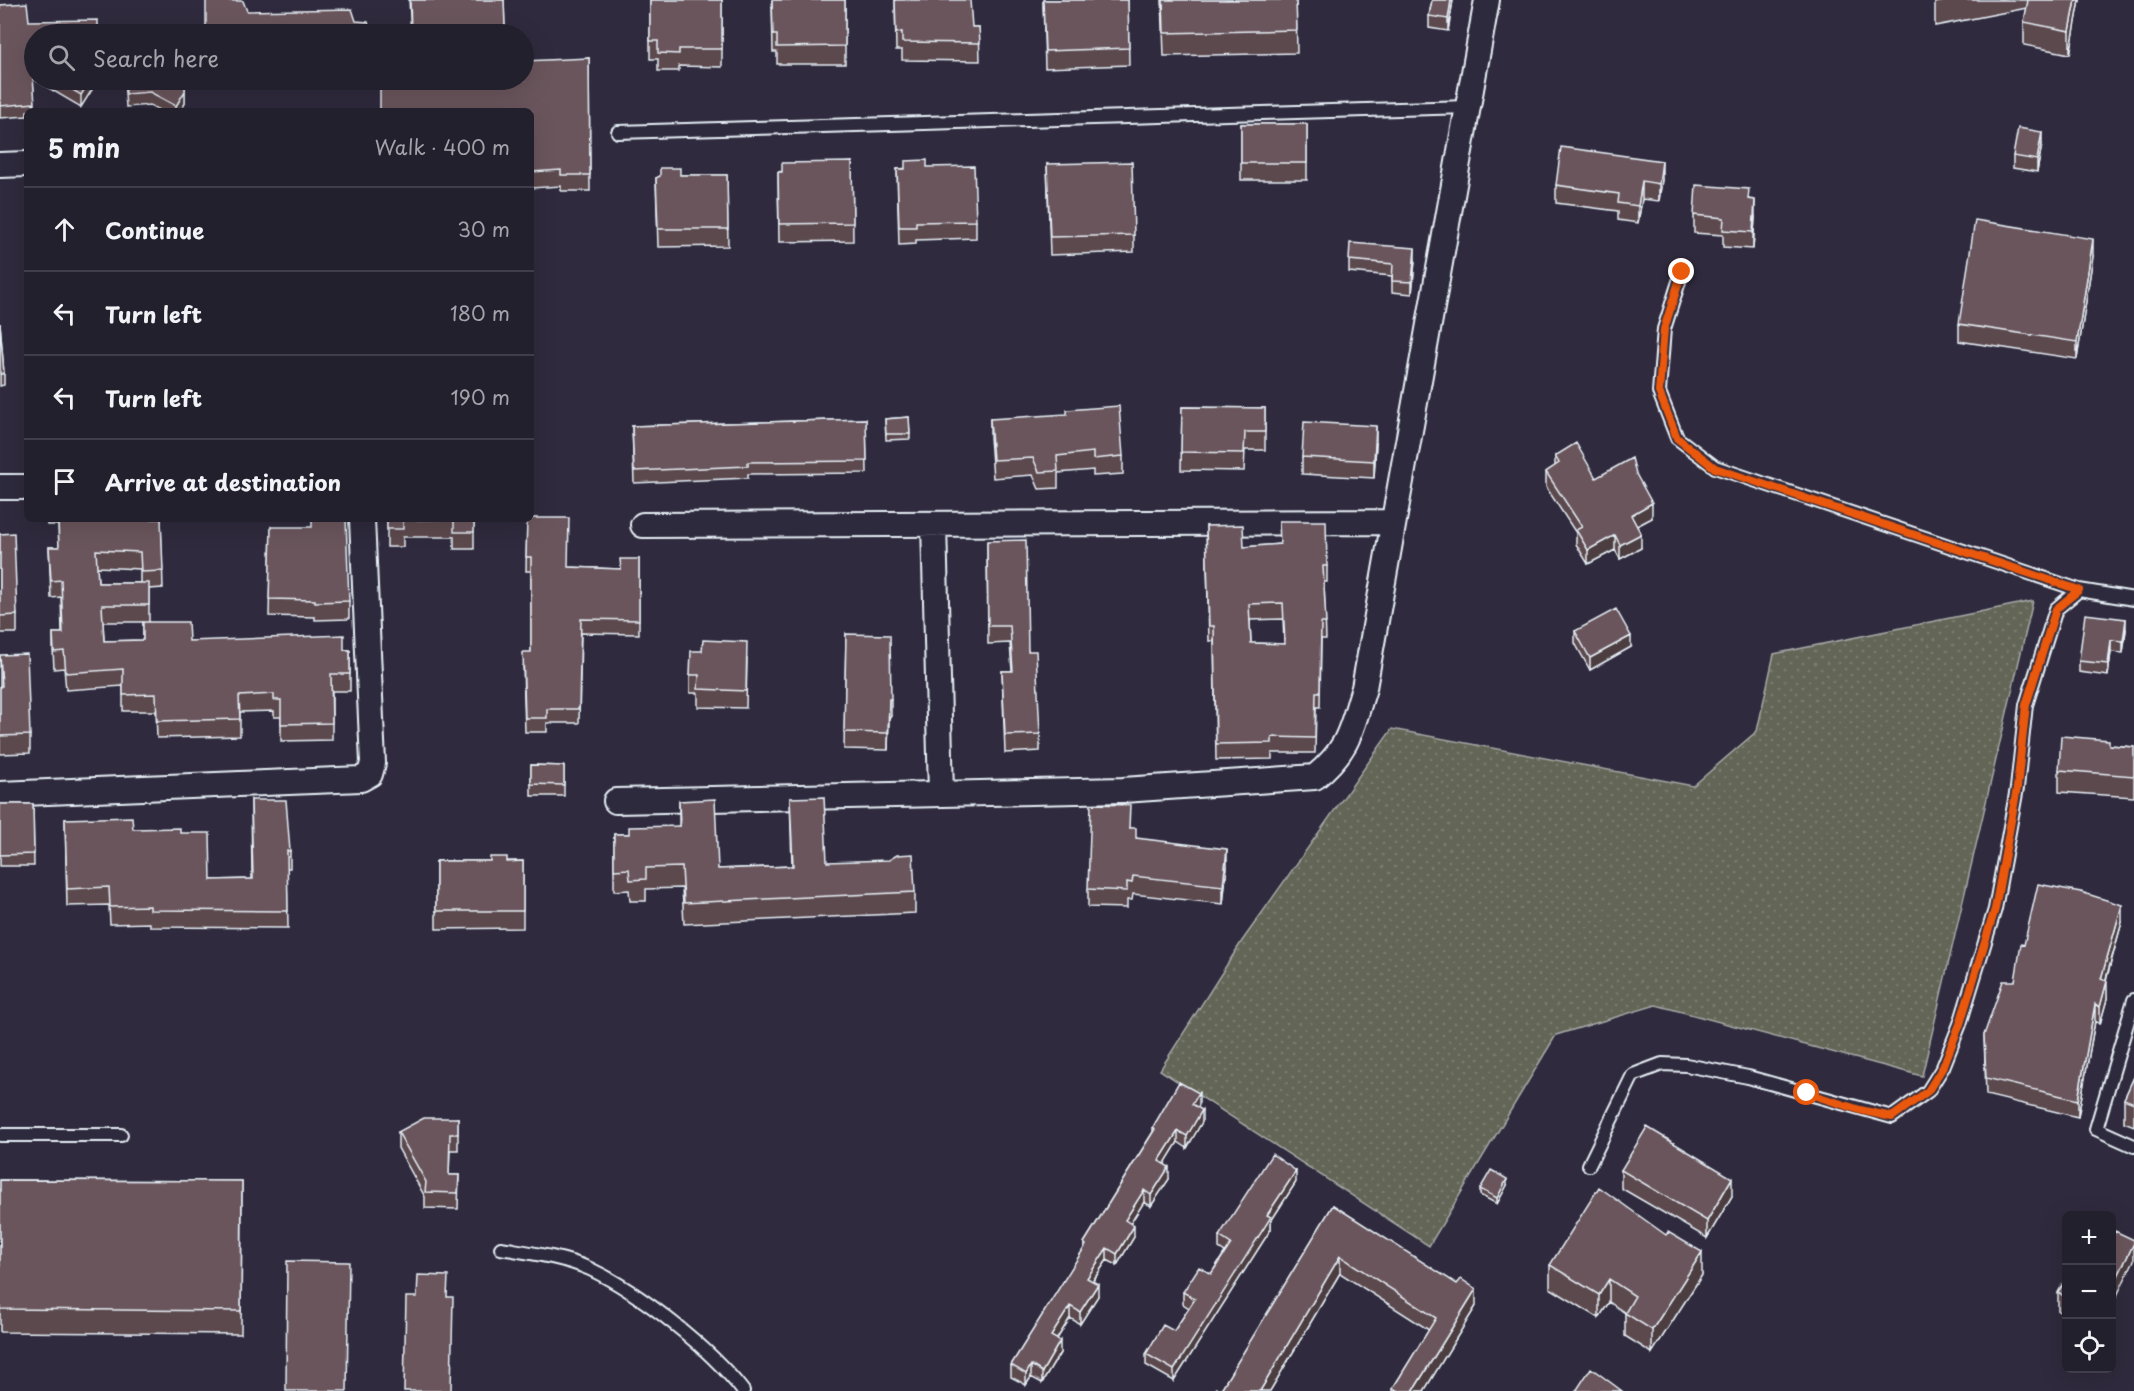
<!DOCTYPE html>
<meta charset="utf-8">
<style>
:root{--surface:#23202e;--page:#2f2d3a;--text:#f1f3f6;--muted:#a3a3aa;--line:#403e4a}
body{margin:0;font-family:"Playpen Sans",sans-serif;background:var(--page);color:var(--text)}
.controls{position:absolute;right:18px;bottom:18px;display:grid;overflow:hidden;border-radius:9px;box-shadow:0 6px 24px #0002}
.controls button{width:54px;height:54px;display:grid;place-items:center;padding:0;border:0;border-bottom:2px solid var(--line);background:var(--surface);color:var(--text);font:30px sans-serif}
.stop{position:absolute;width:18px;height:18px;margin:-14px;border:4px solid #ea580c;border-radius:50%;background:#fff}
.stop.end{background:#ea580c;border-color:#fff;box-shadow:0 2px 6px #0008}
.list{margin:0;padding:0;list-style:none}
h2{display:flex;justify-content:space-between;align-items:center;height:78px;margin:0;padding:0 24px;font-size:26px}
h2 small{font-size:20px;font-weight:400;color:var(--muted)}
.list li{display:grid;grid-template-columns:39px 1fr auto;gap:18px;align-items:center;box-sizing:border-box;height:84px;padding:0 24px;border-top:2px solid var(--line)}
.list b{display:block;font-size:22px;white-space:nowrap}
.list em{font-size:20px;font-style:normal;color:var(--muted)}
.icon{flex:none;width:33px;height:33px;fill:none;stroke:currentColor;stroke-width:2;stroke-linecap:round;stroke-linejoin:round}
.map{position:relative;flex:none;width:2134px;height:1391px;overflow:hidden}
.search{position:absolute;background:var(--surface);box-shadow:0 6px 24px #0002;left:24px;top:24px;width:510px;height:66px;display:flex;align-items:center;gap:15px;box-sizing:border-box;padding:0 21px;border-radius:33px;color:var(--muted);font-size:22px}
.panel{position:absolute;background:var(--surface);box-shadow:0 6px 24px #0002;left:24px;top:108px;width:510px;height:414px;border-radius:9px}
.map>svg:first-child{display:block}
.grass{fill:url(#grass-dots);stroke:#a6aba8;stroke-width:1.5}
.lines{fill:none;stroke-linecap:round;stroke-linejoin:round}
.lane-casing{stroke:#e8f1f8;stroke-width:16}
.street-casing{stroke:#e8f1f8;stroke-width:28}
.lane{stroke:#2f2a3d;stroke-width:12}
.street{stroke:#2f2a3d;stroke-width:24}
.wall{fill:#5c494e;stroke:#e8f1f8;stroke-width:1.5;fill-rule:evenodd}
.shaded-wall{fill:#4b3c40;stroke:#e8f1f8;stroke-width:1.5}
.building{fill:#6b555b;stroke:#e8f1f8;stroke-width:1.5;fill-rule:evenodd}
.route{stroke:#ea580c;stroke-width:8}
</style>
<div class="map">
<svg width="2134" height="1391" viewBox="0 0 2134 1391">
<defs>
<pattern id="grass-dots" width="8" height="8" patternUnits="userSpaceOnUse" patternTransform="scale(1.5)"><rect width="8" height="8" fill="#646557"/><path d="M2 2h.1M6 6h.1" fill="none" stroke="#7a7c70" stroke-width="1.8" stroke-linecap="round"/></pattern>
</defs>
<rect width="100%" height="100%" fill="#2f2a3d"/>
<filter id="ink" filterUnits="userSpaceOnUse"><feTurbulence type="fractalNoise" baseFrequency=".0167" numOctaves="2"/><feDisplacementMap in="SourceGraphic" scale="12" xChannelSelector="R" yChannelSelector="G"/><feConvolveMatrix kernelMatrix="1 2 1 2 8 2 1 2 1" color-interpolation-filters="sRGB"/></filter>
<g filter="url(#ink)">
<path class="grass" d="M2033,601L1922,1076L1656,1005L1556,1035L1429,1246L1160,1070L1242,941L1392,729L1693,786L1757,731L1774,654Z"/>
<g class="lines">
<g class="lane-casing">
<path id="lane" d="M618,132L1468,107
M1682,272L1664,329L1659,392L1677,438L1715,467L2079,590
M2134,1000L2096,1129L2134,1146
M0,1135H121
M1589,1165L1633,1075L1662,1064L1686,1065L1748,1077L1892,1117L1928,1091L1943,1067L1960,1024L1995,909L2017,788L2026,705L2056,609L2079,590L2134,599
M501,1248C530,1253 563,1257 590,1269C639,1292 710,1348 743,1391"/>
</g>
<g class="street-casing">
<path id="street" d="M0,165L27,164
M0,487H27
M934,524L941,794
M643,525L1392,522
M0,794L361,779L370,774L373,763L362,519
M616,801L1123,790L1315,777C1350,748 1351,729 1364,688L1487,0"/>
</g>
<use href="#lane" class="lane"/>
<use href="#street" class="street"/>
</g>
<path class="wall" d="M409,0H504L505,34H411Z
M650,0H722V67L679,66V71H658V59H650Z
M772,0H845V64H777V52H773Z
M895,0L972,27H979L980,61L902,60V50H896Z
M1043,0H1128L1129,65L1045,68Z
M1162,0H1296L1297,53L1164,56Z
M1432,0H1453L1448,31L1429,28V16Z
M1935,0H2080L2070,54L2024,45V22L2027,8L1935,26Z
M0,5L29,21L34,34V79L33,78L35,111H27V116L0,118Z
M589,58L590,191H561V186L531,188V111L468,84Z
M35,80H106H98L81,107Z
M124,80H185V103L181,111H161L150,105L126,107Z
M281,80H346L281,83Z
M1241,124H1307V180H1241Z
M2042,144L2037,172L2013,168V156Z
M852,162L853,241L779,242L778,172Z
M1047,164L1134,235V252L1050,255Z
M927,167L976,221V238L916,240V244L899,245L897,169Z
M680,175H727L728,246L658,247L656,178Z
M1662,179L1659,201L1642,199L1638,223L1618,220V211L1556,203V185Z
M1749,199L1755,217L1753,249L1723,247V235L1694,233V215Z
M2093,256L2077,359L1959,341V324Z
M1349,260H1415L1412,294L1392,292V276L1349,272Z
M0,323L4,374V385L0,386Z
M1182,407L1265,408V450H1245L1244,471L1181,470Z
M909,417L910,439L886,440L885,419Z
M866,419L867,473L748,474V478L634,483L632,426Z
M990,419L1123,456V474L1093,476V470L1058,473V488L1039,489L1033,475L993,478L990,437Z
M1376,443L1374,478L1302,474V457Z
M1555,456L1596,478L1636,474L1652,518L1637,526L1641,548L1620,559L1615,550L1588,564L1576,544V533L1546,487V472L1555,466Z
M47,519H161L163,588L149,589V622L189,641L350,650V691H332V740L281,741V717H274V711L240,712V736L157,738L156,711H123V686L66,690L64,668L54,669L53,650V633H62L61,597L51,598L49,547H59L58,525H47ZM97,567L140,569V583H98ZM103,622H143V640L104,641Z
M387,519H474V549H454V537H403V547H387Z
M527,519L568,567L620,569L639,559V634L581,633L579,723H547V732H525L523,666L531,652V571H526Z
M1279,521L1327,566V582H1324L1326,639H1321L1320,707H1316L1315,753H1272V759L1216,760L1214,641H1209L1206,526L1244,547L1280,544ZM1283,619L1284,644L1251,643L1250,620Z
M271,527L349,601V619L315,620V617L269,616Z
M0,534L17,615V633H0Z
M987,541L1028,651L1040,734V751L1005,753L1002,671H1012L1010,643L988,644Z
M2126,630L2123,653L2111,652L2108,676L2079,672V661Z
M1575,631L1631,647L1590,670L1575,643Z
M846,634L891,716L889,717L888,750L844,749Z
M0,655L30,735V753L0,754Z
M747,659L746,708L698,707V693H690V675Z
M2109,745L2134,747V797L2059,792V770Z
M531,765L564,766V796H531Z
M790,798L827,862L915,892V913L684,924L682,888L646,889V901H630L629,890L614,891V834H629L679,826V801L718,869L792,866Z
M251,800L290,851V868H287L288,928L150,927V923L110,924L109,905L67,906L65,819L133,829L180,833L211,880L252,879Z
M0,804H33L34,866H0Z
M1130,828L1136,838L1227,866L1223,904L1133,894L1132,900H1127V908L1088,907V889Z
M436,861H523V928L436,929Z
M2122,922L2106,981L2107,999L2100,1024L2095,1021L2078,1117L1986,1095L1984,1035L2015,981L2024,945Z
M2134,1077V1126L2124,1122V1099Z
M1199,1105L1197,1107L1202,1122L1187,1148L1178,1142L1164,1164L1169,1179L1151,1206L1144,1202L1130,1223L1134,1237L1117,1265L1107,1260L1093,1281L1098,1296L1080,1324L1070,1318L1057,1339L1060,1353L1042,1383L1031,1377L1026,1385L1011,1377V1365L1084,1249V1243L1153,1132V1127Z
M458,1118V1150H450L449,1175H459L458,1209L425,1208V1197L398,1148V1132Z
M1621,1170L1732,1196L1707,1238L1621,1188Z
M0,1180L242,1181L241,1334L0,1332Z
M1296,1182L1271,1221V1229L1174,1381L1146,1365V1354L1174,1331L1189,1308L1183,1304V1292L1211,1274L1225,1252L1219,1248V1236Z
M1507,1185L1497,1204L1480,1195V1189Z
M1333,1205L1476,1306L1424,1391H1393V1388L1429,1330L1340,1273L1270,1391H1215H1220Z
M1550,1265L1702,1275L1652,1353L1625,1336V1313L1609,1302L1599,1318L1550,1288Z
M2067,1276V1315L2058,1311V1293Z"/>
<path class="shaded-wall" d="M1451,0H1453L1448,31V19Z
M2076,0H2080L2070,54V31Z
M90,80H98L81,107V95Z
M185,91V103L181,111H176V106Z
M2042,132V144L2037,172V160Z
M1662,161V179L1659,201V184Z
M1642,181V199L1638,223V206Z
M1755,200V217L1753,249V232Z
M2093,239V256L2077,359V342Z
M1415,248V260L1412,294V282Z
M1376,426V443L1374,478V461Z
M1652,503V518L1631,529V515Z
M1641,534V548L1620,559V545Z
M1615,535V550L1588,564V550Z
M2126,619V630L2123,653V641Z
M1631,636V647L1590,670V658Z
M2111,640V652L2108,676V664Z
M889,699H891V716L889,717L888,750Z
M1227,849V866L1223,904V886Z
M2122,905V922L2101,996V979Z
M2107,981V999L2100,1024V1007Z
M2095,1004V1021L2078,1117V1100Z
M1199,1093V1105L1192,1116V1104Z
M1202,1110V1122L1187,1148V1136Z
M1178,1131V1142L1159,1173V1161Z
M1169,1167V1179L1151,1206V1195Z
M1296,1171V1182L1271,1221V1229L1174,1381V1370L1267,1215Z
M1732,1178V1196L1707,1238V1221Z
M1507,1179V1185L1497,1204V1198Z
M1144,1190V1202L1125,1232V1220Z
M1134,1226V1237L1117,1265V1254Z
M2134,1243V1260L2112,1306V1288Z
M1107,1248V1260L1087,1289V1278Z
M1702,1252V1275L1652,1353V1330Z
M1340,1256V1273L1270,1391H1260Z
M1609,1279V1302L1599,1318V1295Z
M1098,1284V1296L1080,1324V1312Z
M1476,1289V1306L1424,1391H1413Z
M1070,1306V1318L1051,1348V1336Z
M1060,1341V1353L1042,1383V1372Z
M1031,1365V1377L1026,1385V1374Z"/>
<path class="building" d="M206,0L243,1L247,11L352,9L356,21L368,22L371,34H206Z
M410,0H504L505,27L499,28V34H469V29L411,32Z
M650,0H722V49H679V54L658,53V41H650Z
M772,0H845V46L777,47V35H773Z
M895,0H970L972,27H979L980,43L902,42V32L896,33Z
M1043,0H1128L1129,48L1045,51Z
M1163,0H1296L1297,30L1164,33Z
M1432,0H1451L1448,19L1429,16Z
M1935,0H1949L1935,3Z
M2028,0H2076L2070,31L2024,22Z
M27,3L29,21L98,20V34H34V66L32,65L35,103L0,106V5Z
M589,58L590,175H561V170L531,172V111H380V85L468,84V80H524V61Z
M56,80H90L81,95Z
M125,80H185V91L176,106L150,92L126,94Z
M1241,124H1307V163H1241Z
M2018,128L2042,132L2037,160L2013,156Z
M1561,147L1662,161L1659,184L1642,181L1638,206L1618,203L1619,194L1556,185Z
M927,160V167L974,166L976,221L916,222V227H899L897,169H905V161Z
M852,162L853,223L779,224L778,172H782V163Z
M1132,162L1134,235L1050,237L1047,164Z
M660,168H680V175H727L728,229H658L656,178L660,176Z
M1696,185L1749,189L1748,199L1755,200L1753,232L1723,230L1724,218L1694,215Z
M1975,220L2093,239L2077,342L1959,324Z
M1350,243L1415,248L1412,282L1392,281L1393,264L1349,260Z
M0,323L4,374H0Z
M1119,406L1123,456L1093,459V452L1057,456L1058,471L1039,472L1033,458L993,460L990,419L1067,414V410Z
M1182,407L1265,408V432H1245L1244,453L1181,452Z
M909,417L910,434H886L885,419Z
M866,419L867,461L748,462V466L634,471L632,426Z
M1304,422L1376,426L1374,461L1302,457Z
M1576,443L1596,478L1632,458L1636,474L1652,503L1631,515L1641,534L1620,545L1615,535L1588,550L1576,530L1582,527L1546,472L1559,463L1555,456Z
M531,518H569L568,567L621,569L620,559H639V620L581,619L579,709H547V718H525L523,652H531V557H526L527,519H531Z
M58,519H161L163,571L141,572L140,552L96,550L98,583H149V605H102L104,641L143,640V622H188L189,641L344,635V650H350V674H331L332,723L281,724V700H274V694L239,696L240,719L157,721L156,694L123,695V669L66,673L64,651L54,652L53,633H63L61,580L51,581L49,547H59Z
M312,519H346L349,601L315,602V600L269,599L271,527H312Z
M387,519H474V532H454V519L403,520V529H387Z
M1279,521H1326L1327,566H1323L1326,623H1321L1320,692H1316L1315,738L1272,737V743L1216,744L1214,626H1209L1206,526L1243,525L1244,547L1280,544ZM1283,603L1285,644L1251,643L1249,604Z
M14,533L17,615L0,616V534Z
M1026,540L1028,651H1036L1040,734L1005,735L1002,671H1013L1010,626H988L987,541Z
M1616,609L1631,636L1590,658L1575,631Z
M2085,614L2126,619L2123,641L2111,640L2108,664L2079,661Z
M846,634L890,635L891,699H889L888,733L844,732Z
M703,640L747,642L746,691L698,689L699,675H690L691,651H702Z
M27,654L30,735L0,736V686H2L0,655Z
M2061,736L2109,740V745L2134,747V776L2059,770Z
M531,765L564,766V785L531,784Z
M824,797L827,862L889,860L897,855L913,854L915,892L684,903L682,867L646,868V879L630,880L629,869L614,870V834H629V827L680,826L679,801L715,799L718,869L793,866L790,798Z
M251,800H286L290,851H287L288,911L150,910V906L110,907L109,887L67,889L65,819L132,817L133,829L180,828V833H210L211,880L253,879Z
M0,804H33L34,854L0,855Z
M1091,804L1130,805L1129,828H1136V838L1227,849L1223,886L1133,876L1132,883L1127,882V891L1088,889Z
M490,857H507V862L523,861V911H436V861H490Z
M2038,884L2081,892L2122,905L2101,979L2107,981L2100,1007L2095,1004L2078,1100L1986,1078L1984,1035L2003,981H2015L2021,944L2024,945Z
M2134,1077V1103L2124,1099Z
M1179,1082L1199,1093L1192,1104L1202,1110L1187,1136L1178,1131L1159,1161L1169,1167L1151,1195L1144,1190L1125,1220L1134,1226L1117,1254L1107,1248L1087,1278L1098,1284L1080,1312L1070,1306L1051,1336L1060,1341L1042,1372L1031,1365L1026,1374L1011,1365L1086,1245L1084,1243L1155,1129L1153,1127Z
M424,1118H458V1134H450L449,1175H459L458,1193L425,1192L426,1182L398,1132Z
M1647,1127L1732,1178L1707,1221L1621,1170Z
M1272,1154L1296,1171L1267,1215L1271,1217L1174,1370L1146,1354L1163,1325L1174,1331L1195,1299L1183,1292L1199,1267L1211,1274L1231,1244L1219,1236Z
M1491,1170L1507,1179L1497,1198L1480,1189Z
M0,1180L242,1181L241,1311L0,1309Z
M1599,1187L1666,1235L1668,1232L1702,1252L1652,1330L1625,1313L1635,1296L1609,1279L1599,1295L1550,1265Z
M1333,1205L1457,1284L1461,1279L1476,1289L1413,1391H1398L1393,1388L1436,1318L1340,1256L1260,1391H1215L1216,1388L1220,1391Z
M2115,1231L2134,1240V1243L2112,1288V1239Z
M287,1261L349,1262L347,1391H286Z
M418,1275L448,1276L447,1297H453L451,1391H404L406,1297H417Z
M2067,1276V1297L2058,1293Z
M1591,1368L1622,1391H1576Z"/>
</g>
<g class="lines" filter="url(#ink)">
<path class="route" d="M1682,272L1664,329L1659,392L1677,438L1715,468L2079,590L2056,609L2026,705L2017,788L1995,909L1960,1024L1943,1067L1928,1091L1892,1117L1860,1110L1807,1093"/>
</g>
</svg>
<div class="controls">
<button>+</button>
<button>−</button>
<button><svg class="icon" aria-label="locate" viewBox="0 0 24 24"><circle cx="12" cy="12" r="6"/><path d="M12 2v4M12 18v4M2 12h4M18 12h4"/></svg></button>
</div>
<div class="stop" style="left:1807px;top:1093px"></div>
<div class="stop end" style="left:1682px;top:272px"></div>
<div class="search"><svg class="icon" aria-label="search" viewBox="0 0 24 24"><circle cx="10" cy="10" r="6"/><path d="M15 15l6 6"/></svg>Search here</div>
<section class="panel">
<h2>5 min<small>Walk · 400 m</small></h2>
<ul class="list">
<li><svg class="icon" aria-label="ahead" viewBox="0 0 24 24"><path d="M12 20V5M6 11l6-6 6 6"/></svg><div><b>Continue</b></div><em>30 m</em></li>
<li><svg class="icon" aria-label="left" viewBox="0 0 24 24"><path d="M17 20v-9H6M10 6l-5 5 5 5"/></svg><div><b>Turn left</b></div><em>180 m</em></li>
<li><svg class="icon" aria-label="left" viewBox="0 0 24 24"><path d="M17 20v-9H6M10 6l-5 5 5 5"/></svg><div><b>Turn left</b></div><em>190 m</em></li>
<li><svg class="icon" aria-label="arrive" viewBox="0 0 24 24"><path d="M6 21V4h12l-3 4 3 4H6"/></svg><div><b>Arrive at destination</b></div></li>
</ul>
</section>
</div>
